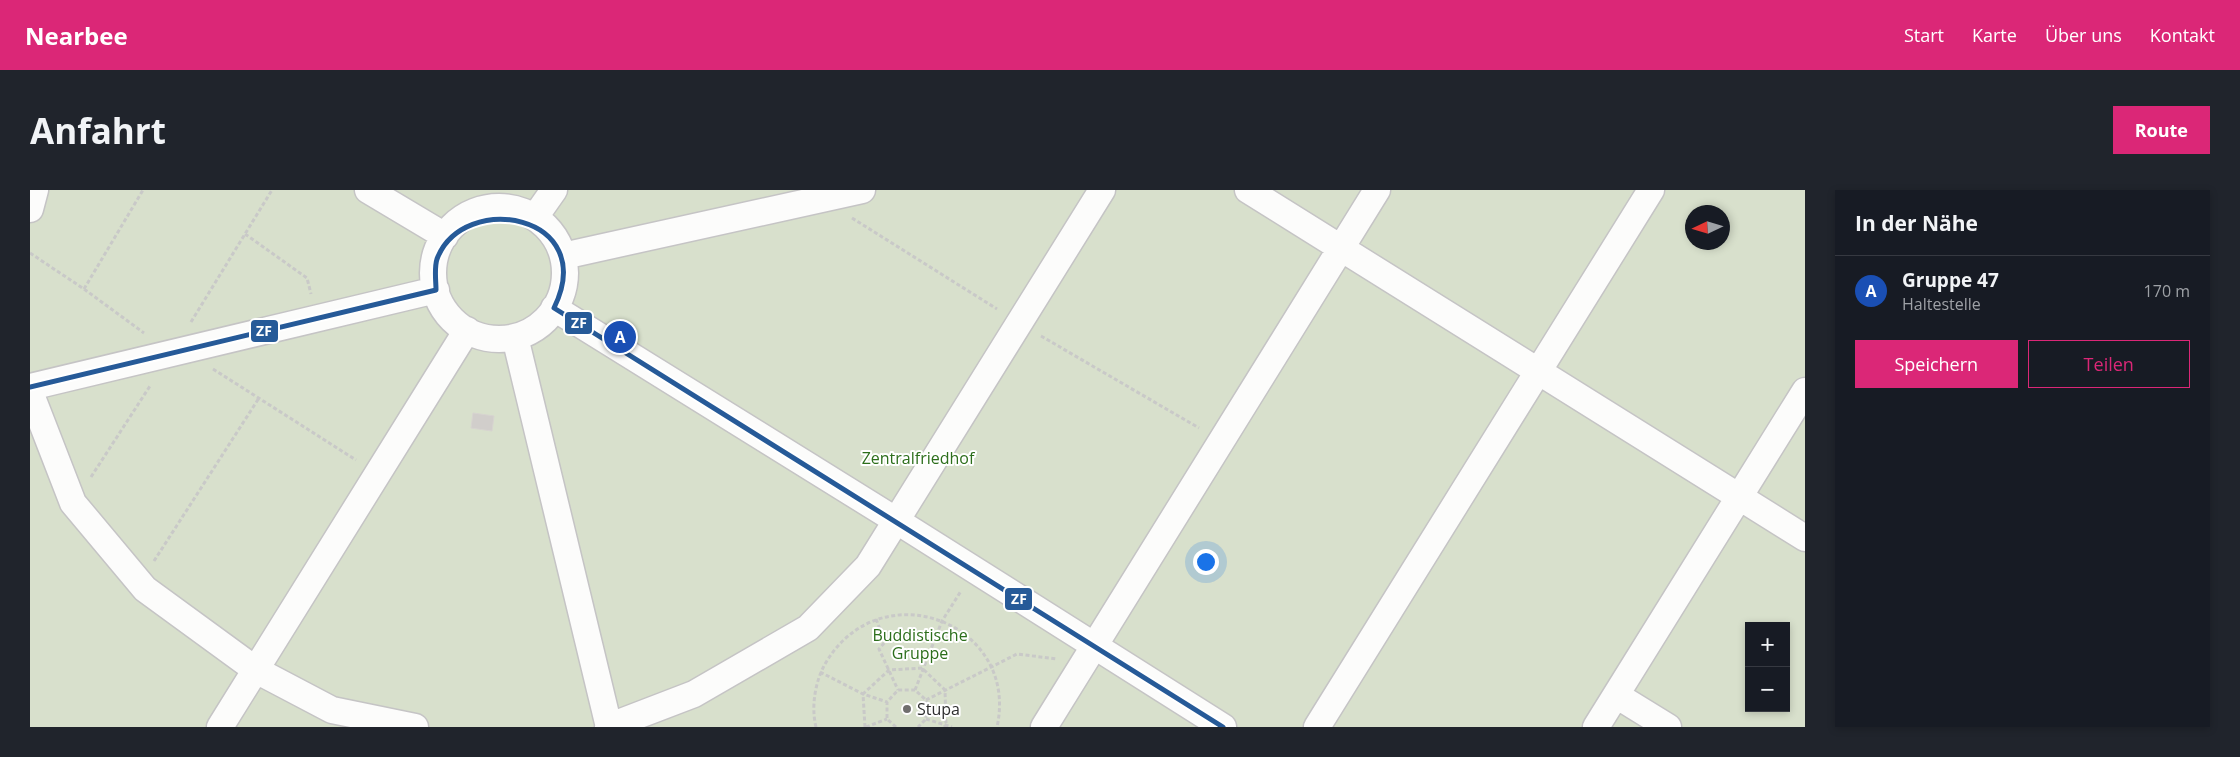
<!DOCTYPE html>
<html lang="de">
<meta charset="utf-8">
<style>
:root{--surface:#171b24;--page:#20242c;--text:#f1f3f6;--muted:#9ea1a6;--line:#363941;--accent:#db2777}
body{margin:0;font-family:"Open Sans",sans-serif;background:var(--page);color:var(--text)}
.controls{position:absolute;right:15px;bottom:15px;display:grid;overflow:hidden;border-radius:0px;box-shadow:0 2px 8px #0003}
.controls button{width:45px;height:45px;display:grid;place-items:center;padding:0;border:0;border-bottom:1px solid var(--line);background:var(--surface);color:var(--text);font:25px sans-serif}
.compass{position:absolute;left:1655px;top:15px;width:45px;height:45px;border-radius:50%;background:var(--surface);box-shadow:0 2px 8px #0003;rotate:266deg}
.you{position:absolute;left:1175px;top:371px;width:18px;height:18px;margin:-12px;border:4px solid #fff;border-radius:50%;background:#1a73e8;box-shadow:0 0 0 8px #1a73e833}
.badge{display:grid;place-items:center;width:32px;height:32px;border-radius:50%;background:var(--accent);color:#fff;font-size:16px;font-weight:700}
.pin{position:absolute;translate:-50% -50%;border:2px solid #fff;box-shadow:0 1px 5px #0006}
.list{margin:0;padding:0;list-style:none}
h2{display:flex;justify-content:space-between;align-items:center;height:65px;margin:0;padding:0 20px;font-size:21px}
h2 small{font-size:16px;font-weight:400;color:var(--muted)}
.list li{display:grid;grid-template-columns:32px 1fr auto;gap:15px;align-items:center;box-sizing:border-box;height:70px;padding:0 20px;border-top:1px solid var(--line)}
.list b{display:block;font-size:19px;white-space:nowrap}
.list p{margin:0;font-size:16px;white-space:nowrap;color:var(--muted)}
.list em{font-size:16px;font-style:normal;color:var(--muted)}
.actions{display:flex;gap:10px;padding:15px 20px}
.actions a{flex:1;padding:11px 0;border:1px solid var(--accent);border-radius:0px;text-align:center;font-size:18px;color:var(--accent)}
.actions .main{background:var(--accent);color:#fff}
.map{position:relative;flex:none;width:1775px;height:537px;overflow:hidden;border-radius:0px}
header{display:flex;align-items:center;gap:30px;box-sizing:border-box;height:70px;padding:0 25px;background:var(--accent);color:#fff}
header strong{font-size:24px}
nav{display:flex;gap:28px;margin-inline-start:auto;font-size:18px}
.intro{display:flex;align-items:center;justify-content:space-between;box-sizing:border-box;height:120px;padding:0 30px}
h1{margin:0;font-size:35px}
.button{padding:12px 22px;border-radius:0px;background:var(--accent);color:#fff;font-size:18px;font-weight:700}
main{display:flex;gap:30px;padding:0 30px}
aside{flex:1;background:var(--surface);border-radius:0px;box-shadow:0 2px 8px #0003}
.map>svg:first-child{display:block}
.cemetery{fill:#d8e0cc;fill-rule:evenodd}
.building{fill:#d1cecb;stroke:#d7d4d0}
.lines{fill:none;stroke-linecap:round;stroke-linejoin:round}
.minor-casing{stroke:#c5c4c5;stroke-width:29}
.path{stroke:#c9c9c8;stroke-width:3;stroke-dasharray:4 2.5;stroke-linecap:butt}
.minor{stroke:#fcfcfb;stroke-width:26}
.bus-1-casing{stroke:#fff;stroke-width:9}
.bus-1{stroke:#265a98;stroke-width:5}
.poi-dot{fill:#706f6e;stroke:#fff;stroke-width:2}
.labels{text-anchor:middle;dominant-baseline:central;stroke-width:4;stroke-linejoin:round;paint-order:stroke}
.park-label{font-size:16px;fill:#2c6e1b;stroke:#fff}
.poi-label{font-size:16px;fill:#2e2e2e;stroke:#fff;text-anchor:start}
.line-badge{stroke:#fff;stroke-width:2}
.badge-label{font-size:14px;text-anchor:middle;font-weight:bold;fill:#fff}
</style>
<header>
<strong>Nearbee</strong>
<nav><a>Start</a><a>Karte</a><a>Über uns</a><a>Kontakt</a></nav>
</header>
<div class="intro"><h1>Anfahrt</h1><a class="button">Route</a></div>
<main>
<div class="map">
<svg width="1775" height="537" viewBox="0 0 1775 537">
<rect width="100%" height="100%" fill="#ece8e4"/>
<path class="cemetery" d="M0,0H1775V537H0ZM1662,22H1692V52H1662ZM1719,436H1756V518H1719Z"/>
<path class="building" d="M443,223L464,226L462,241L441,238Z"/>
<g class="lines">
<g class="minor-casing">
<path id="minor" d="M338,0L415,46
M1218,0L1775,348
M403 83a66 66 0 1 1 132 0a66 66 0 1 1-132 0Z
M0,19L5,0
M505,27L524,0
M533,66L832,0
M524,118L867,331L1193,537
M485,147L579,537
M0,197L406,100
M0,202L43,313L115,399L226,480L302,520L385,537
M1586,505L1638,537
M190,537L437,140
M578,537L664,504L778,438L838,376L1072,0
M1014,537L1347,0
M1287,537L1621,0
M1566,537L1775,201"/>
</g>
<path class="path" d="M822,28L967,119
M215,44L277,88L281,104
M0,63L54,99L114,143
M54,99L113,0
M161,132L242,0
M1011,146L1169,238
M183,179L326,270
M61,287L120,196
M124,371L229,208
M846,429L855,452L849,459L868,500
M790,482L833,504L857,512
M885,500L912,431L931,401
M896,510L987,464L1027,469
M896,529L922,537
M786,537C781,517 785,492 795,474C850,379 990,433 967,537
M835,537L833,504L859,480L892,478L915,500L916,535L914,537
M836,537L857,529
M866,537L857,529V512L868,500H885L896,510V529L888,537"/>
<use href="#minor" class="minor"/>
<g class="bus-1-casing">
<path id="bus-1" d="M0,197L406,100C406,91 404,78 407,69C433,0 570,24 524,118L1193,537"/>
</g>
<use href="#bus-1" class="bus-1"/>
</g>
<circle class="poi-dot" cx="877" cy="519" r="5"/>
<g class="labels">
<g class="park-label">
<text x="888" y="268">Zentralfriedhof</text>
<text x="890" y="445">Buddistische<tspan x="890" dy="18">Gruppe</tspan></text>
</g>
<g class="poi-label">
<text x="887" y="519">Stupa</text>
</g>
</g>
<g class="line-badge">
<rect x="534" y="121" width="29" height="24" rx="5" fill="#265a98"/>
<rect x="220" y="129" width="29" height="24" rx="5" fill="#265a98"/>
<rect x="974" y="397" width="29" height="24" rx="5" fill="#265a98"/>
</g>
<g class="badge-label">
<text x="549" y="138">ZF</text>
<text x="234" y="146">ZF</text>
<text x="989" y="414">ZF</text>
</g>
</svg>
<div class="controls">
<button>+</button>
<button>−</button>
</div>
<svg class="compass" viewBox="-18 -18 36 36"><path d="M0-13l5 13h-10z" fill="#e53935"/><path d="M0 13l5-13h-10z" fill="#9ea1a6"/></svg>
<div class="you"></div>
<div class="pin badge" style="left:590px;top:147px;background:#1a4fb4">A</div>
</div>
<aside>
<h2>In der Nähe<small></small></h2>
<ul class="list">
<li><span class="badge" style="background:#1a4fb4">A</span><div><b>Gruppe 47</b><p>Haltestelle</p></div><em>170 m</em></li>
</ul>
<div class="actions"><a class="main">Speichern</a><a>Teilen</a></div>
</aside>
</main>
